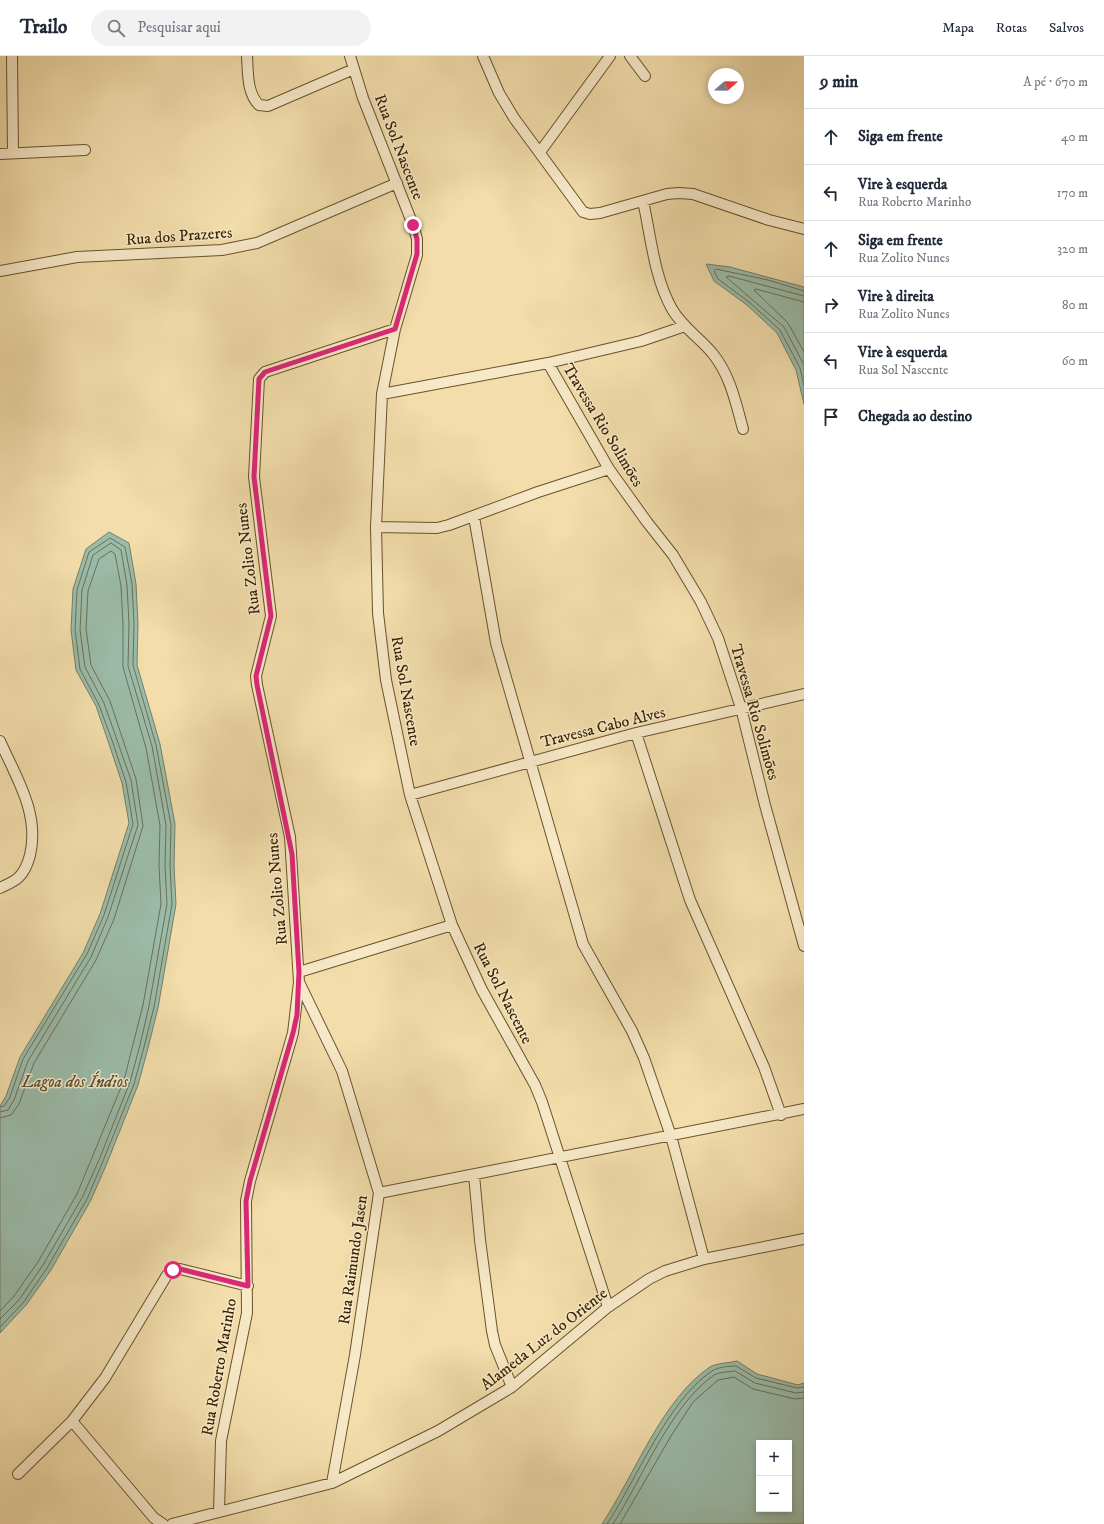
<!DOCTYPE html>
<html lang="pt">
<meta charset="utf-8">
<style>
:root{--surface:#fff;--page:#f2f2f3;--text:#1f2937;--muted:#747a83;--line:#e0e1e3}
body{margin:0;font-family:"IM FELL DW Pica",serif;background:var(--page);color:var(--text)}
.controls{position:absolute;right:12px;bottom:12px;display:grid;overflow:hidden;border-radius:0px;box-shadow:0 2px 6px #0003}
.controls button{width:36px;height:36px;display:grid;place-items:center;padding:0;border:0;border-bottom:1px solid var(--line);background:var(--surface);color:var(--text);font:20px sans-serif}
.compass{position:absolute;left:708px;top:12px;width:36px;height:36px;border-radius:50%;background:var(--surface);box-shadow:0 2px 6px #0003;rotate:70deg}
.stop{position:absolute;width:12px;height:12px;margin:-9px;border:3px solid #db2777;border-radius:50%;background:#fff}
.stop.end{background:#db2777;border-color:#fff;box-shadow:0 1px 4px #0008}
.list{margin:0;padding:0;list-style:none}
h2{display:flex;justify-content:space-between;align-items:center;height:52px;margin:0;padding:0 16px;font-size:17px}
h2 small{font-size:13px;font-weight:400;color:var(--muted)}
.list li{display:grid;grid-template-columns:26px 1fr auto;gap:12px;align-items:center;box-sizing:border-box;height:56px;padding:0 16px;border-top:1px solid var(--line)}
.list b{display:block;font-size:15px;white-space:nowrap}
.list p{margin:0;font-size:13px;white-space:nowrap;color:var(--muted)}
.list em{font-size:13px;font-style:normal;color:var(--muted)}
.icon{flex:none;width:22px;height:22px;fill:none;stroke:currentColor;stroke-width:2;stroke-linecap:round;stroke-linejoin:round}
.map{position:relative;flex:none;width:804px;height:1468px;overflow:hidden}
header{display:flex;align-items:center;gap:24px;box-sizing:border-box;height:56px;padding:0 20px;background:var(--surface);border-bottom:1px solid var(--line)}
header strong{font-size:19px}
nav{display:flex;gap:22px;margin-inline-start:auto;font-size:14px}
.search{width:280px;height:36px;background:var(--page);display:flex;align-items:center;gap:10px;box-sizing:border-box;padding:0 14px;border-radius:22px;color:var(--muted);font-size:15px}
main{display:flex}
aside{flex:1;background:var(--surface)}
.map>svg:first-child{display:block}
.water{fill:#9bbcaa;stroke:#747f67;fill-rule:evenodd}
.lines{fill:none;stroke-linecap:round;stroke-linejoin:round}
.shore{stroke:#6a7056;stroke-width:1}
.minor-casing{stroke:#68522c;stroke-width:12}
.minor{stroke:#f7e9c8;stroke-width:10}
.route{stroke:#db2777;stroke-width:5}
.labels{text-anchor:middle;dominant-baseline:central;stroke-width:3;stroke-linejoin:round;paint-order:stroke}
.street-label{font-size:16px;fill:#3a2302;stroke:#f7e9c8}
.water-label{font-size:17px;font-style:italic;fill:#575134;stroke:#f7e9c8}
</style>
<header>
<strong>Trailo</strong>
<div class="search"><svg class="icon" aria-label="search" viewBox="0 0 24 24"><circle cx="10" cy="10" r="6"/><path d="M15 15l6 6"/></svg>Pesquisar aqui</div>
<nav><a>Mapa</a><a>Rotas</a><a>Salvos</a></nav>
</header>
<main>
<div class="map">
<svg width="804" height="1468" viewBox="0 0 804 1468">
<rect width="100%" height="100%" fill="#f2ddab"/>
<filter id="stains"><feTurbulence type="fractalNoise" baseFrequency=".005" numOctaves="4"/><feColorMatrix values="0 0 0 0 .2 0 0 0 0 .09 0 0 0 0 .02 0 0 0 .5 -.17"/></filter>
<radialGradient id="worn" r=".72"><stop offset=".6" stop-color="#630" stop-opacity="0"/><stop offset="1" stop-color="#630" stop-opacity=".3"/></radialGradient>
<path class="water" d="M706,208L730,211L804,231V348L796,314L777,277L747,249L714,225Z
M109,476L129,487L136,528L138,568L137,609L160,688L175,768L174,810L176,848L158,952L148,992L138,1029L107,1107L91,1144L51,1214L26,1249L0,1277V1050L6,1040L20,1001L83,897L100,858L129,767L122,727L109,688L96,650L76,614L71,574L73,533L86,493Z
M737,1305L757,1318L798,1329L804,1327V1468H602C634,1420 662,1343 710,1311C717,1307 729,1307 737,1305ZM759,1387H789V1453H759Z"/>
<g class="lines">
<path class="shore" d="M804,235L768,224L716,213L714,215L718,223L749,246L780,274L800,312L804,330
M804,240L729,220L726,221L784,271L804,309
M804,246L756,233L754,234L788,267L804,296
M0,1051L4,1050L10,1041L23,1003L87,898L104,859L133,768L126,726L113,687L99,649L80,613L75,574L77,534L89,496L110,482L125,491L132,528L134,568L133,609L156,689L171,769L170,810L172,848L154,951L144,991L134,1028L103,1105L87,1143L47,1212L23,1247L0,1271
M0,1056L8,1054L14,1044L28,1005L91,901L108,861L138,769L131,724L104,647L85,611L80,574L82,534L93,499L111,487L121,494L127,529L129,568L128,610L152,690L166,769L165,810L167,848L149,950L140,989L130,1026L99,1104L83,1140L43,1209L19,1244L0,1263
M0,1062L11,1059L19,1048L34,1007L96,904L114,863L143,770L136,723L110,645L91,609L86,573L88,535L99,503L111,495L115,498L121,530L123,568V611L146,692L160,769L159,810L161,848L143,949L124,1024L77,1138L38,1206L14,1240L0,1255
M607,1468C637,1423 668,1344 712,1315C718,1311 729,1310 736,1310L756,1322L797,1332L804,1331
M613,1468C643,1422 669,1351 714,1319C719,1316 729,1316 735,1315L755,1327L796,1337L804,1336
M620,1468L671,1380L693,1346L718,1324L734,1321L753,1333L795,1343L804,1342"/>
<g class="minor-casing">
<path id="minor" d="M12,0L13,97
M247,0C248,17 247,37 259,49L268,50L354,13
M350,0L363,42L413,169L417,183V199L395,273L382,338L376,471L378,557L386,624L410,739L452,869L482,934L535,1029L542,1046L608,1251
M483,0L499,37L514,62L583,156L590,158L600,157L667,138L679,137L693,138L769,164L804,173
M630,0L645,20
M540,96L610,0
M0,98L85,94
M643,145C651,181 654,221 672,253C682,271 700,282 713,298C730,319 736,347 743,373
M0,215L77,201L222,194L257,187L397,127
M548,307L609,413L647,466L673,499L701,546L718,582L741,652L765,749L804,890
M382,338L548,307L641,285L685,270
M474,461L496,587L583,888L632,975L644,1002L671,1080L704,1203
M376,471L437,472L449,469L538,436L609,413
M636,677L690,844L764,1011L781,1059
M0,685C16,721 40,758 30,799C28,807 25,815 19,821C14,826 6,829 0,832
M410,739L636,677L804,638
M299,916L452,869
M299,926L342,1015L379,1137L355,1299L332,1427
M474,1119L480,1184L492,1275L495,1289L512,1331
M379,1137L804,1053
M18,1418L72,1365
M219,1455L221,1385L247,1257L246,1145L250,1125L293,977L299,926L290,781L257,629L256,620L271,560L254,421L259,323L265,316L395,273
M163,1468L154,1462L72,1365L105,1322L167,1219L173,1214L180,1213L248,1230
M172,1468L332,1427L438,1375L512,1331L608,1251L649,1223L665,1215L704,1203L804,1183"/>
</g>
<use href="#minor" class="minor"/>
</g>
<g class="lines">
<path class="route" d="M173,1214L180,1213L248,1230L246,1145L250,1125L293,977L297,959L299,916L292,798L257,629L256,620L271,560L254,421L259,323L265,316L395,273L417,198V183L413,169"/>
</g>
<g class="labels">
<g class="street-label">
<text transform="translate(399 91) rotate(69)">Rua Sol Nascente</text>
<text transform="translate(179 180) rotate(-4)">Rua dos Prazeres</text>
<text transform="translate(603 369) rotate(59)">Travessa Rio Solimões</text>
<text transform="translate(248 503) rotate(-97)">Rua Zolito Nunes</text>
<text transform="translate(406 635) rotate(80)">Rua Sol Nascente</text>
<text transform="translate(755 656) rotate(74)">Travessa Rio Solimões</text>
<text transform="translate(603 671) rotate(-14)">Travessa Cabo Alves</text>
<text transform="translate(277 833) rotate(-95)">Rua Zolito Nunes</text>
<text transform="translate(503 937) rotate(63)">Rua Sol Nascente</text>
<text transform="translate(353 1204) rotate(-82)">Rua Raimundo Jasen</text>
<text transform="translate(544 1283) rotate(-38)">Alameda Luz do Oriente</text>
<text transform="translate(219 1311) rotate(-80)">Rua Roberto Marinho</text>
</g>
<g class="water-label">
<text x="75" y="1026">Lagoa dos Índios</text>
</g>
</g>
<rect width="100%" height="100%" filter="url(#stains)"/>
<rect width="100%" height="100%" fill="url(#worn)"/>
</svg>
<div class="controls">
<button>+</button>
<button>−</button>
</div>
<svg class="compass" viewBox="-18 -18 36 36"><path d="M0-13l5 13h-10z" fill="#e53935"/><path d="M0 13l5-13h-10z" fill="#747a83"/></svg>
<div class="stop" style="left:173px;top:1214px"></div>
<div class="stop end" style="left:413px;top:169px"></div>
</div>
<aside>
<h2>9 min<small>A pé · 670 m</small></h2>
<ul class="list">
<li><svg class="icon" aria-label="ahead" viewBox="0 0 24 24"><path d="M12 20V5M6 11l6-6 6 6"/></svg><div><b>Siga em frente</b></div><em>40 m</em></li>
<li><svg class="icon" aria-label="left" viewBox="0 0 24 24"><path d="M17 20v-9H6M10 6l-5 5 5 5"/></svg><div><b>Vire à esquerda</b><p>Rua Roberto Marinho</p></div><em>170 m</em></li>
<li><svg class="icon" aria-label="ahead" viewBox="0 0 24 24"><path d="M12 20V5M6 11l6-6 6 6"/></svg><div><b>Siga em frente</b><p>Rua Zolito Nunes</p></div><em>320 m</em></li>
<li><svg class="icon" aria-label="right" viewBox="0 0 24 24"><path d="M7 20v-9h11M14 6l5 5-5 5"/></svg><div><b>Vire à direita</b><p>Rua Zolito Nunes</p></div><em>80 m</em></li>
<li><svg class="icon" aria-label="left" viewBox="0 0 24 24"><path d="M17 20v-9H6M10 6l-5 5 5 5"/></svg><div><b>Vire à esquerda</b><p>Rua Sol Nascente</p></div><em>60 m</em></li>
<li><svg class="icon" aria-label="arrive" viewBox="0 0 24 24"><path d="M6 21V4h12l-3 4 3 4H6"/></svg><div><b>Chegada ao destino</b></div></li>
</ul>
</aside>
</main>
